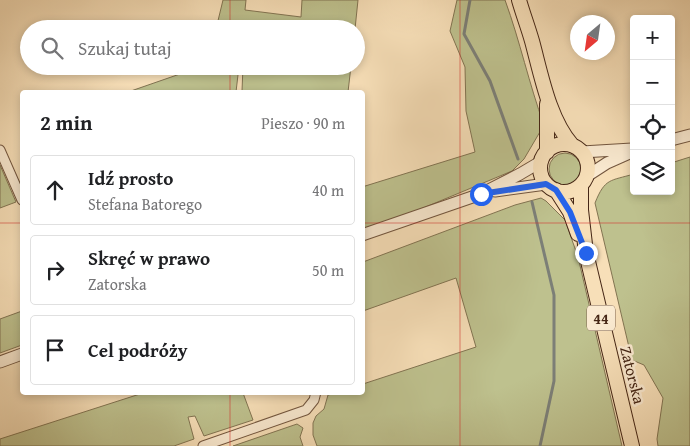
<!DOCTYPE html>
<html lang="pl">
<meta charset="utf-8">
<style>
:root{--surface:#fff;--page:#f2f2f2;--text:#202124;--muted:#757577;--line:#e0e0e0}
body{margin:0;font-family:"Gentium Book Plus",serif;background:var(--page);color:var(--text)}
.controls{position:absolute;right:15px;top:15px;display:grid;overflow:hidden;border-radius:5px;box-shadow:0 2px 8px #0003}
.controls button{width:45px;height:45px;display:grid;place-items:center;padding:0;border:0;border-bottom:1px solid var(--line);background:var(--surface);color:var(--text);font:25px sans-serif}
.compass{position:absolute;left:570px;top:15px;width:45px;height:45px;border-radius:50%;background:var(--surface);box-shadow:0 2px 8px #0003;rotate:209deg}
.stop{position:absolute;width:15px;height:15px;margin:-11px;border:4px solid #2563eb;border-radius:50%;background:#fff}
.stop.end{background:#2563eb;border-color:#fff;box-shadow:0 1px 5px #0008}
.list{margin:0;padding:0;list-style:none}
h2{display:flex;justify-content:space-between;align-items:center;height:65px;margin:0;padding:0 20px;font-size:21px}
h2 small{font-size:16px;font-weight:400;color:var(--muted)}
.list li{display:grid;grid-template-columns:32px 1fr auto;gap:15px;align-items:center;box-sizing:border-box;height:70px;margin:0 10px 10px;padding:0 10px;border:1px solid var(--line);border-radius:5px}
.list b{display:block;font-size:19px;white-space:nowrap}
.list p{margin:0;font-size:16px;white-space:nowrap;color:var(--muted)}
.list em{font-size:16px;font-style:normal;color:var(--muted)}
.icon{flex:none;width:28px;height:28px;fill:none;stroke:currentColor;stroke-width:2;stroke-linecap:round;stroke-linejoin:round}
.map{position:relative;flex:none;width:690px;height:446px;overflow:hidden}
.search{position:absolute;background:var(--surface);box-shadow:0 2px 8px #0003;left:20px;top:20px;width:345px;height:55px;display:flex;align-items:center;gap:12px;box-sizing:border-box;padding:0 18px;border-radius:28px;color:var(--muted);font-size:19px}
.panel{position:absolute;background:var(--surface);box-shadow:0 2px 8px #0003;left:20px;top:90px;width:345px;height:305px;border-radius:5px}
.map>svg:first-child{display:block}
.green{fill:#bec18e;stroke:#827452}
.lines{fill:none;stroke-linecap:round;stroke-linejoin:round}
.stream{stroke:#7c7f77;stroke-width:3}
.minor-casing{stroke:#72553e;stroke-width:11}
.tertiary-casing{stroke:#72553e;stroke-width:13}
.primary-casing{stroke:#462716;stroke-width:16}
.minor{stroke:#faead1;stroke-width:9}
.tertiary{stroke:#faead1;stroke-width:11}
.primary{stroke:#f7dfb8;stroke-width:14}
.route{stroke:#2563eb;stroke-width:6}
.grid{fill:none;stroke:#d62828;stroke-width:1;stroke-opacity:0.55}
.labels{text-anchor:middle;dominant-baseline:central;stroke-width:5;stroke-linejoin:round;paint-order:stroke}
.shield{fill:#faead1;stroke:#7c624e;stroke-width:1}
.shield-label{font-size:15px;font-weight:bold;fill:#462716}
.street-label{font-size:16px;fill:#462716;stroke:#faead1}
</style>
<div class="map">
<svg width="690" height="446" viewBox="0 0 690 446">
<rect width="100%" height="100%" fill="#f7dfb8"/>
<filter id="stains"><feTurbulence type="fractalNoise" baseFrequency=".004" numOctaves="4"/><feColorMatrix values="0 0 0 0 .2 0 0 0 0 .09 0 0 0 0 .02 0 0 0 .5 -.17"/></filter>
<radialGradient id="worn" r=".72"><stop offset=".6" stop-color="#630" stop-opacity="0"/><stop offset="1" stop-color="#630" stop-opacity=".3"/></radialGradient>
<path class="green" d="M223,0H246L245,10L301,17L302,0H358L355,29H244V20L243,29H216Z
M457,0H505C520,41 529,84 544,125L524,159L512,171L416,211L363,229L362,187L475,152L466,111L465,67L450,31Z
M203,66H239L236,92H128Z
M243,66H351L348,92H252L242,91Z
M549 169a16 16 0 1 1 32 0a16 16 0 1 1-32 0Z
M690,157V446H658L657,439L663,398L644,365L632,360L595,203C605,178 610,181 634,174V191H671V163Z
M0,165L16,202L0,208Z
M541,198L546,201L565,220L578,257L622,446H317L313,435V423L316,416L324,409L328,395L337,393L362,392L363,384L476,347L456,278L363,311V262L515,205Z
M22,311V345L0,353V319Z
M143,393H243L253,420L204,436L195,416L188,417L194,439L174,446H0V439Z
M297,424L303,428L300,437L303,446H233Z"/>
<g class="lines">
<path class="stream" d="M470,0L464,34L490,81L518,159
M532,202L554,295V381L540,446"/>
<g class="minor-casing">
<path id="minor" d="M0,150L22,200
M203,446L306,410L314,400L316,392"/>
</g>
<g class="tertiary-casing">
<path id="tertiary" d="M671,140L690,135
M582,152L632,149
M587,176L607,163L634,151
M495,191L546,184
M362,235L481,194L520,174L542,161
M0,362L22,354"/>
</g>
<g class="primary-casing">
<path id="primary" d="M519,0C523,14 528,27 532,41C541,74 549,119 572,145
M540 168a24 24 0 1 1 48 0a24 24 0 1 1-48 0Z
M547,152V104
M581,186V210L586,253L632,446
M556,190L570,212L578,234"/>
</g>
<use href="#minor" class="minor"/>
<use href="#tertiary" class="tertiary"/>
<use href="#primary" class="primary"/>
</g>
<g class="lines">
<path class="route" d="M481,194L546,184L556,190L570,212L586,253"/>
</g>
<path class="grid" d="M230,0V29M460,0V446M230,66V92M0,223H22M362,223H690M230,392V446"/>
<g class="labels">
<rect class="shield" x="587" y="305.5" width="28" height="25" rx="4"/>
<g class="shield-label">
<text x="601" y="318">44</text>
</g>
<g class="street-label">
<text transform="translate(633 375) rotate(76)">Zatorska</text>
</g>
</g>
<rect width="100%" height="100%" filter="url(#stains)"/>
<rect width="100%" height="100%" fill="url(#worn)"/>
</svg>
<div class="controls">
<button>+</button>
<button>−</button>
<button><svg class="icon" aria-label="locate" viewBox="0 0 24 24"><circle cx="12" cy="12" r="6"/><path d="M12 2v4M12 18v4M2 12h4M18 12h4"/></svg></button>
<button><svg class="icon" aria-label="layers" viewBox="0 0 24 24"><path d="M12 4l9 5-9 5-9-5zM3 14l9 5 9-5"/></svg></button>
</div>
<svg class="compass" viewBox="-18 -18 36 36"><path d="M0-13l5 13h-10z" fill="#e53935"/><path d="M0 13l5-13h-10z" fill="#757577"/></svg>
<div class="stop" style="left:481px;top:194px"></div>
<div class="stop end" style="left:586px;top:253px"></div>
<div class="search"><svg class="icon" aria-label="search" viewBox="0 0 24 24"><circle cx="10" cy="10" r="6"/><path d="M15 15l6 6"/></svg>Szukaj tutaj</div>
<section class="panel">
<h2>2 min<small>Pieszo · 90 m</small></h2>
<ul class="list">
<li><svg class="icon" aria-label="ahead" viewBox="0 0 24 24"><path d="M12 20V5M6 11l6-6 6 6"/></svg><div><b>Idź prosto</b><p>Stefana Batorego</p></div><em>40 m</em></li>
<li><svg class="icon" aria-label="right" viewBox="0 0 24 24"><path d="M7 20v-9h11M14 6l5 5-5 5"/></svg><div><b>Skręć w prawo</b><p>Zatorska</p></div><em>50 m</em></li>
<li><svg class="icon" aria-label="arrive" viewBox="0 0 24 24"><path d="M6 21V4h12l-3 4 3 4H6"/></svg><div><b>Cel podróży</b></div></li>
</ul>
</section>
</div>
